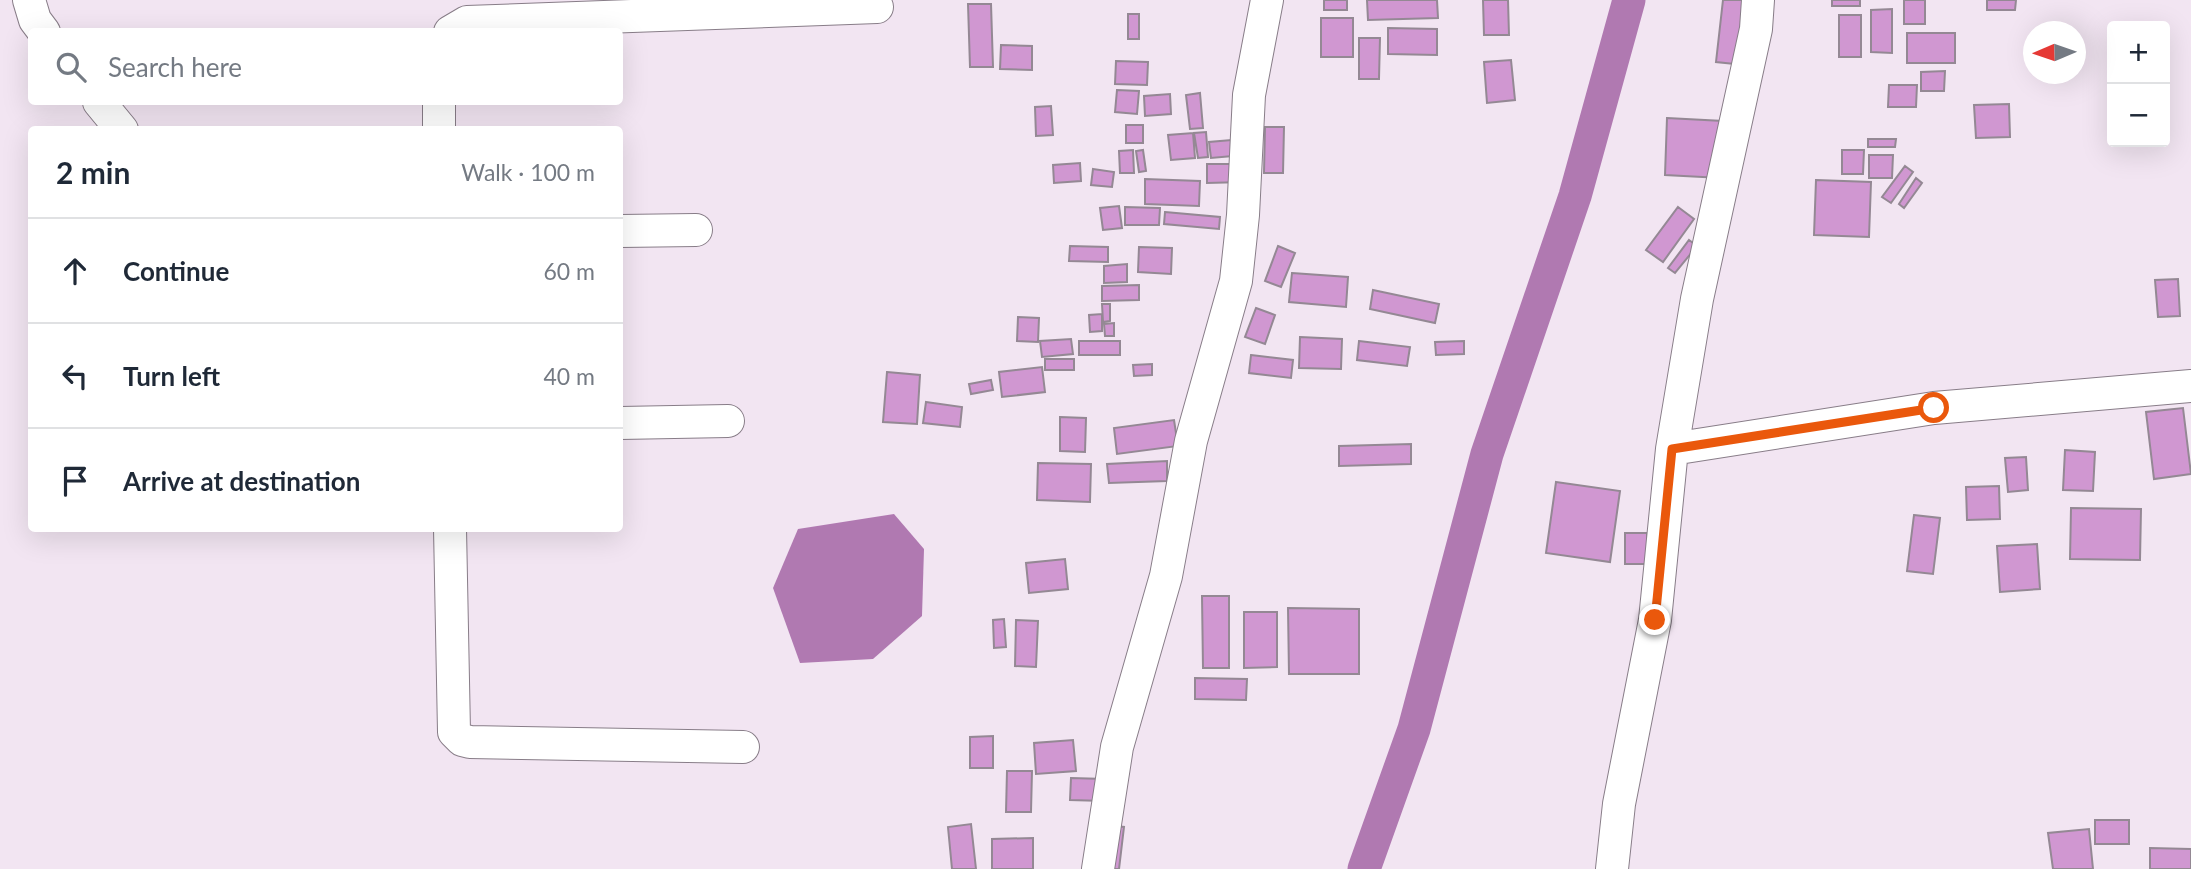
<!DOCTYPE html>
<meta charset="utf-8">
<style>
:root{--surface:#fff;--page:#f2f2f3;--text:#1f2937;--muted:#747a83;--line:#e0e1e3}
body{margin:0;font-family:Lato,sans-serif;background:var(--page);color:var(--text)}
.controls{position:absolute;right:21px;top:21px;display:grid;overflow:hidden;border-radius:7px;box-shadow:0 7px 28px #0002}
.controls button{width:63px;height:63px;display:grid;place-items:center;padding:0;border:0;border-bottom:2px solid var(--line);background:var(--surface);color:var(--text);font:35px sans-serif}
.compass{position:absolute;left:2023px;top:21px;width:63px;height:63px;border-radius:50%;background:var(--surface);box-shadow:0 7px 28px #0002;rotate:268deg}
.stop{position:absolute;width:21px;height:21px;margin:-16px;border:5px solid #ea580c;border-radius:50%;background:#fff}
.stop.end{background:#ea580c;border-color:#fff;box-shadow:0 2px 7px #0008}
.list{margin:0;padding:0;list-style:none}
h2{display:flex;justify-content:space-between;align-items:center;height:91px;margin:0;padding:0 28px;font-size:30px}
h2 small{font-size:23px;font-weight:400;color:var(--muted)}
.list li{display:grid;grid-template-columns:46px 1fr auto;gap:21px;align-items:center;box-sizing:border-box;height:105px;padding:0 28px;border-top:2px solid var(--line)}
.list b{display:block;font-size:26px;white-space:nowrap}
.list em{font-size:23px;font-style:normal;color:var(--muted)}
.icon{flex:none;width:38px;height:38px;fill:none;stroke:currentColor;stroke-width:2;stroke-linecap:round;stroke-linejoin:round}
.map{position:relative;flex:none;width:2191px;height:869px;overflow:hidden}
.search{position:absolute;background:var(--surface);box-shadow:0 7px 28px #0002;left:28px;top:28px;width:595px;height:77px;display:flex;align-items:center;gap:18px;box-sizing:border-box;padding:0 24px;border-radius:7px;color:var(--muted);font-size:26px}
.panel{position:absolute;background:var(--surface);box-shadow:0 7px 28px #0002;left:28px;top:126px;width:595px;height:406px;border-radius:7px}
.map>svg:first-child{display:block}
.water{fill:#b079b1}
.lines{fill:none;stroke-linecap:round;stroke-linejoin:round}
.canal{stroke:#b079b1;stroke-width:33}
.building{fill:#d097d1;stroke:#948894;stroke-width:2}
.minor-casing{stroke:#887d88;stroke-width:34}
.minor{stroke:#fff;stroke-width:32}
.route{stroke:#ea580c;stroke-width:9}
</style>
<div class="map">
<svg width="2191" height="869" viewBox="0 0 2191 869">
<rect width="100%" height="100%" fill="#f2e5f2"/>
<path class="water" d="M894,514L924,549L922,616L873,659L800,663L773,588L798,529Z"/>
<g class="lines">
<path class="canal" d="M1364,869L1414,729L1487,454L1575,196L1629,0"/>
</g>
<path class="building" d="M1324,0H1347V10H1324Z
M1367,0H1437L1438,18L1368,20Z
M1483,0H1508L1509,35H1484Z
M1723,0H1751L1744,65L1716,62Z
M1832,0H1860V6H1832Z
M1904,0H1925V24H1904Z
M1987,0H2016L2015,10H1987Z
M968,4H991L993,67H970Z
M1892,9V53L1871,52V10Z
M1128,14H1139V39H1128Z
M1839,15H1861V57H1839Z
M1321,18H1353V57H1321Z
M1388,28L1437,29V55L1388,54Z
M1907,33H1955V63H1907Z
M1359,38H1380L1379,79H1359Z
M1001,45L1032,46V70L1000,69Z
M1511,60L1515,100L1487,103L1484,62Z
M1116,61L1148,62L1147,85L1115,84Z
M1945,71L1944,91H1921V72Z
M1889,85H1917L1916,107H1888Z
M1117,90L1139,91L1137,114L1115,112Z
M1200,93L1203,128L1190,129L1186,95Z
M1170,94L1171,114L1145,116L1144,96Z
M2009,104L2010,137L1976,138L1974,105Z
M1051,106L1053,135L1036,136L1035,107Z
M1667,118L1723,121L1721,178L1665,175Z
M1126,125H1143V143H1126Z
M1265,127H1284L1283,173H1264Z
M1206,132L1208,157L1198,158L1194,133Z
M1193,133L1195,158L1171,160L1168,135Z
M1243,139L1244,155L1211,158L1209,142Z
M1868,139H1896L1895,147H1868Z
M1133,150L1134,173H1120L1119,151Z
M1143,150L1146,171L1139,172L1136,151Z
M1842,150H1864L1863,174H1842Z
M1869,155H1893L1892,178H1869Z
M1080,163L1081,181L1054,183L1053,165Z
M1207,164H1244V182L1207,183Z
M1905,166L1913,172L1891,203L1882,197Z
M1093,169L1114,172L1112,187L1091,185Z
M1916,178L1922,183L1904,208L1899,204Z
M1145,179L1200,181L1199,206L1145,204Z
M1816,180L1871,182L1869,237L1814,235Z
M1119,206L1122,228L1103,230L1100,208Z
M1125,207L1160,208L1159,225H1125Z
M1678,207L1694,219L1663,262L1646,250Z
M1165,212L1220,217L1219,229L1164,224Z
M1689,240L1697,246L1675,273L1668,268Z
M1070,246L1108,247V262L1069,261Z
M1278,246L1295,253L1281,287L1265,281Z
M1139,247L1172,248L1171,274L1138,272Z
M1127,264V282L1104,283V266Z
M1292,273L1348,277L1346,307L1289,302Z
M2178,279L2180,316L2158,317L2155,280Z
M1139,285V300L1102,301V286Z
M1373,290L1439,304L1435,323L1370,309Z
M1102,304H1110V321L1103,322Z
M1256,308L1275,315L1265,344L1245,337Z
M1102,314V331L1090,332L1089,315Z
M1018,317L1039,318L1038,342L1017,341Z
M1114,323V336H1105L1104,324Z
M1300,337L1342,339L1341,369L1299,368Z
M1071,339L1073,354L1042,357L1040,341Z
M1079,341H1120V355H1079Z
M1359,341L1410,347L1407,366L1357,360Z
M1464,341V354L1436,355L1435,342Z
M1251,355L1293,360L1291,378L1249,373Z
M1045,359H1074V370H1045Z
M1152,364V375L1134,376L1133,365Z
M1042,367L1045,392L1002,397L999,372Z
M887,372L920,375L917,424L883,422Z
M991,380L993,390L971,394L969,384Z
M926,402L962,407L960,427L923,423Z
M2183,408L2191,474L2154,479L2146,412Z
M1060,417L1086,418L1085,452L1060,451Z
M1174,420L1178,446L1117,454L1114,428Z
M1411,444V464L1339,466V446Z
M2065,450L2095,452L2093,491L2063,490Z
M2026,457L2028,490L2008,492L2005,458Z
M1167,461V481L1109,483L1107,464Z
M1038,463L1091,464L1090,502L1037,500Z
M1556,482L1620,491L1610,562L1546,553Z
M1999,486L2000,519L1967,520L1966,487Z
M2071,508L2141,509L2140,560L2070,559Z
M1914,515L1940,518L1933,574L1907,571Z
M1625,533H1647L1648,564H1625Z
M2037,544L2040,589L2000,592L1997,546Z
M1065,559L1068,589L1029,593L1026,563Z
M1202,596H1229V668H1203Z
M1288,608L1359,609V674H1289Z
M1244,612H1277V667L1244,668Z
M1004,619L1006,647L994,648L993,620Z
M1016,620L1038,621L1036,667L1015,666Z
M1195,678L1247,679L1246,700L1195,699Z
M993,736V768H970V737Z
M1073,740L1076,771L1036,774L1034,743Z
M1007,771H1032L1031,812H1006Z
M1071,778L1105,779L1104,801L1070,800Z
M2095,820H2129V844H2095Z
M971,824L976,869H952L948,827Z
M1107,825L1124,827L1119,869H1102Z
M2089,829L2093,869H2053L2048,833Z
M1033,838V869H992V839Z
M2150,848L2191,849V869H2150Z"/>
<g class="lines">
<g class="minor-casing">
<path id="minor" d="M29,0L35,20L44,32
M450,32L467,22L877,7
M99,102L122,130
M439,102V130
M620,231L696,230
M620,423L728,421
M1672,449L1934,408L2191,386
M450,528L454,732L462,740L470,742L743,747
M1098,869L1117,747L1166,576L1191,441L1236,281L1243,215L1249,95L1267,0
M1612,869L1619,804L1655,620L1672,449L1697,299L1756,29L1758,0"/>
</g>
<use href="#minor" class="minor"/>
</g>
<g class="lines">
<path class="route" d="M1655,620L1672,449L1934,408"/>
</g>
</svg>
<div class="controls">
<button>+</button>
<button>−</button>
</div>
<svg class="compass" viewBox="-18 -18 36 36"><path d="M0-13l5 13h-10z" fill="#e53935"/><path d="M0 13l5-13h-10z" fill="#747a83"/></svg>
<div class="stop" style="left:1934px;top:408px"></div>
<div class="stop end" style="left:1655px;top:620px"></div>
<div class="search"><svg class="icon" aria-label="search" viewBox="0 0 24 24"><circle cx="10" cy="10" r="6"/><path d="M15 15l6 6"/></svg>Search here</div>
<section class="panel">
<h2>2 min<small>Walk · 100 m</small></h2>
<ul class="list">
<li><svg class="icon" aria-label="ahead" viewBox="0 0 24 24"><path d="M12 20V5M6 11l6-6 6 6"/></svg><div><b>Continue</b></div><em>60 m</em></li>
<li><svg class="icon" aria-label="left" viewBox="0 0 24 24"><path d="M17 20v-9H6M10 6l-5 5 5 5"/></svg><div><b>Turn left</b></div><em>40 m</em></li>
<li><svg class="icon" aria-label="arrive" viewBox="0 0 24 24"><path d="M6 21V4h12l-3 4 3 4H6"/></svg><div><b>Arrive at destination</b></div></li>
</ul>
</section>
</div>
